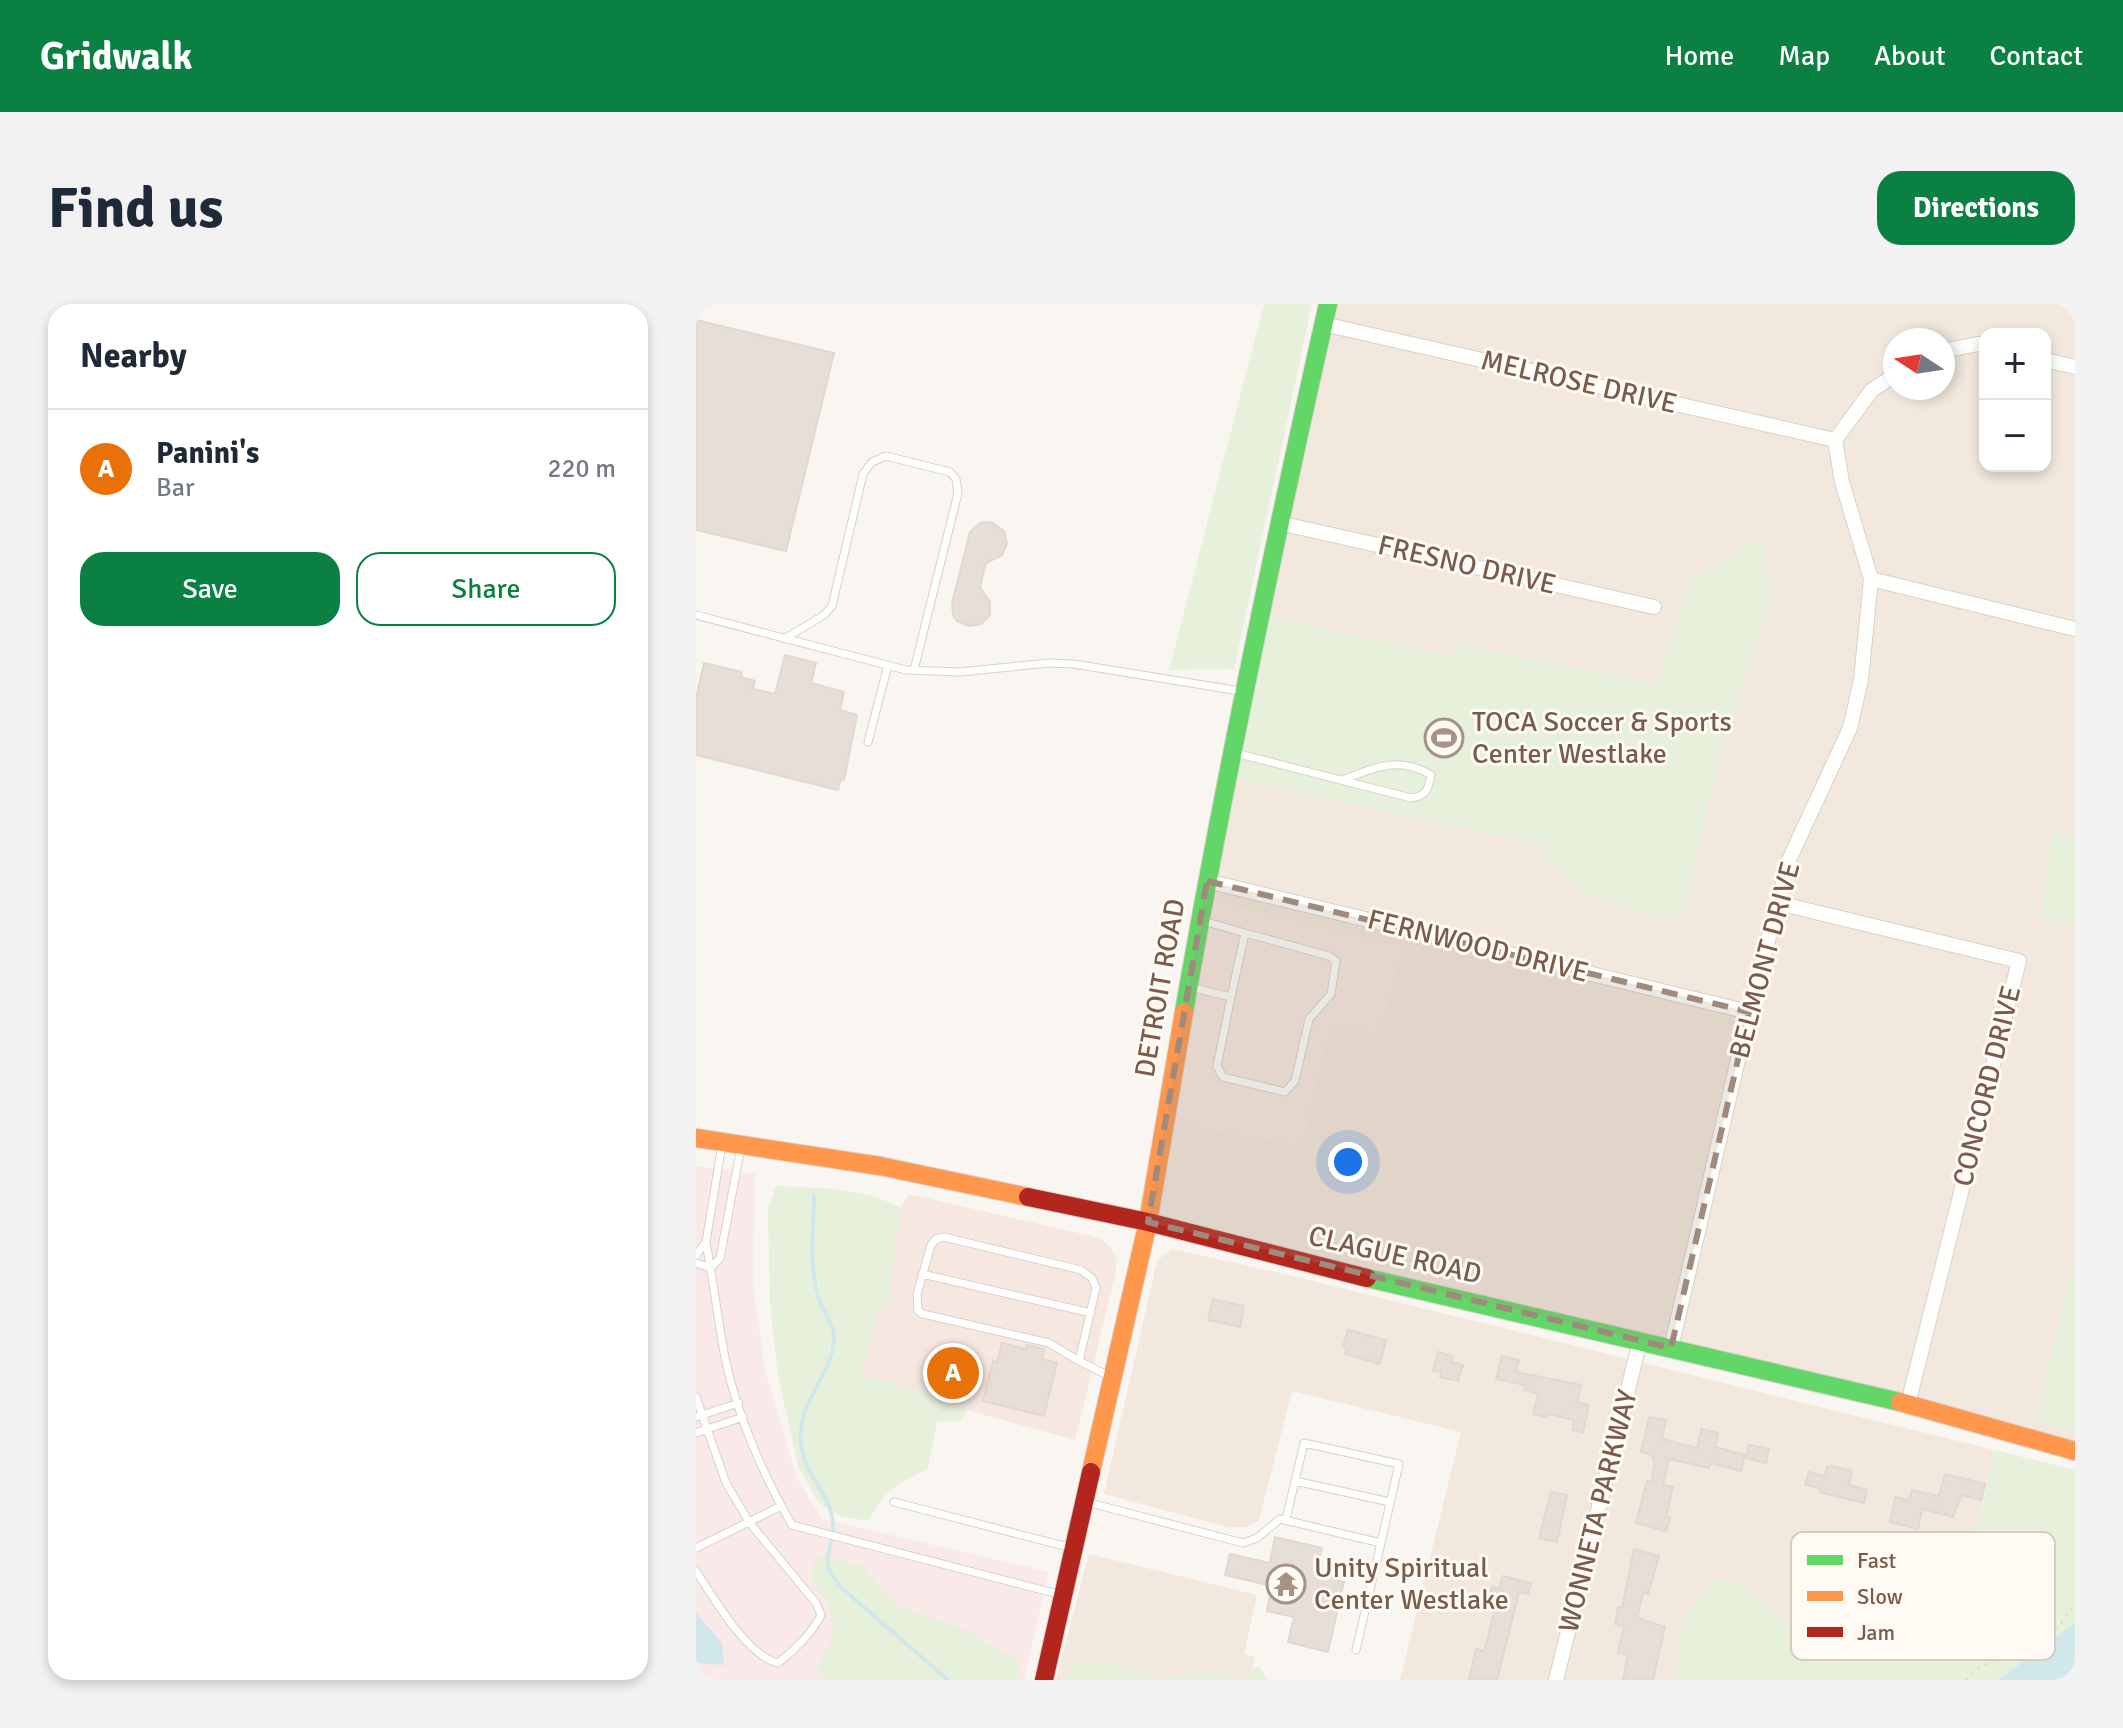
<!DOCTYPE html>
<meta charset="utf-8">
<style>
:root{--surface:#fff;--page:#f2f2f3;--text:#1f2937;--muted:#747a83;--line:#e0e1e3;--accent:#0b8043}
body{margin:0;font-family:Signika,sans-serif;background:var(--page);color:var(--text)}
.controls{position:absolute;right:24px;top:24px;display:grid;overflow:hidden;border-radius:16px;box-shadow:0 4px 12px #0003}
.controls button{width:72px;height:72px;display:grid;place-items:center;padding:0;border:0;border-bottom:2px solid var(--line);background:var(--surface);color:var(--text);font:40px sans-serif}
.compass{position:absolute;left:1187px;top:24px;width:72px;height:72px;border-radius:50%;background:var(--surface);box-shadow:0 4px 12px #0003;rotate:282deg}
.you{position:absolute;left:652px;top:858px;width:28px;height:28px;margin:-20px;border:6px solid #fff;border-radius:50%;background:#1a73e8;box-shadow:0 0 0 12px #1a73e833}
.badge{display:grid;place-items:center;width:52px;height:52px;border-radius:50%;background:var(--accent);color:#fff;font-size:26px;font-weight:700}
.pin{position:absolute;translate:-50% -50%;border:4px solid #fff;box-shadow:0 2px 8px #0006}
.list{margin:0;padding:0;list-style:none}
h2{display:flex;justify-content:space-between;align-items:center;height:104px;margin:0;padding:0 32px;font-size:34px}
h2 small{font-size:26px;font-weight:400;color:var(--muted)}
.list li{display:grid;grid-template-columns:52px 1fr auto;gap:24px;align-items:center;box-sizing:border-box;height:120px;padding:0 32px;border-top:2px solid var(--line)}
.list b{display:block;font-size:30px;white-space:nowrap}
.list p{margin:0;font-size:26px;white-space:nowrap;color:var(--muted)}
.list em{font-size:26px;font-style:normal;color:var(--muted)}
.actions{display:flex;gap:16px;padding:24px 32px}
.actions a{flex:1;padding:18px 0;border:2px solid var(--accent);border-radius:24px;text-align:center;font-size:28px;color:var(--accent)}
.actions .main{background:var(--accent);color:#fff}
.map{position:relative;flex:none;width:1379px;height:1376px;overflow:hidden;border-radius:24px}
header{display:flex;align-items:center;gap:48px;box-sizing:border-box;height:112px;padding:0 40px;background:var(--accent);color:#fff}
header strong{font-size:38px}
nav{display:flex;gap:44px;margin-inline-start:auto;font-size:28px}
.intro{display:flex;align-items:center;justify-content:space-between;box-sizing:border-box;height:192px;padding:0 48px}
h1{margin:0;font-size:56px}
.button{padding:20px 36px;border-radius:24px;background:var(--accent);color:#fff;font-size:28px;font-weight:700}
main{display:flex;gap:48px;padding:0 48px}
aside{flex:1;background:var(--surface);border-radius:24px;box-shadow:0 4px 12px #0003}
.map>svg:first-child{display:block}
.residential{fill:#f2e8de;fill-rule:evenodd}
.commercial{fill:#f6e8e1}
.medical{fill:#fae9e9}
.green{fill:#e7f0db}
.water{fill:#d0e8ea}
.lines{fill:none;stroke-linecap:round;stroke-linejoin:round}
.stream{stroke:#d0e8ea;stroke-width:4}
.building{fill:#e6ded7;stroke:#e2d8d2;stroke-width:2}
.lane-casing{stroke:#d7d1cb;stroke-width:9}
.street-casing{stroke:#d7d1cb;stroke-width:16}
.fast-casing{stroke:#d9d2cb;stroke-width:20}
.slow-casing{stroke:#d9d2cb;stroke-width:20}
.jam-casing{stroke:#d9d2cb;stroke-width:20}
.path{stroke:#dcd5d0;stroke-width:2;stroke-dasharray:2 6;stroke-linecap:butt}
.lane{stroke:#fefefd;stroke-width:7}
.street{stroke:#fefefd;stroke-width:14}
.fast{stroke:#63d668;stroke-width:18}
.slow{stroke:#ff974d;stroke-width:18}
.jam{stroke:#b3261e;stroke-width:18}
.marked{fill:#9f8a7d;fill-opacity:0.2;stroke:#9f8a7d;stroke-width:6;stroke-dasharray:16 10;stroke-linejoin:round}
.labels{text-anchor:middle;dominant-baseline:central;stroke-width:6;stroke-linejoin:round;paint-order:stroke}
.street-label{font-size:28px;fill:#7a5c4d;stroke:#fffaf3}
.poi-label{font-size:28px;fill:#7a5c4d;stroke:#fffaf3;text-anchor:start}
.key{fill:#fffaf3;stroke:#d7cbc1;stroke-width:2}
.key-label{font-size:22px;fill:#7a5c4d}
</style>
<header>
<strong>Gridwalk</strong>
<nav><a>Home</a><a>Map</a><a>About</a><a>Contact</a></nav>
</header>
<div class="intro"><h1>Find us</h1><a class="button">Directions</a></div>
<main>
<aside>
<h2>Nearby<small></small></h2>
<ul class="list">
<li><span class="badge" style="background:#e8710a">A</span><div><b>Panini's</b><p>Bar</p></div><em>220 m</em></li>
</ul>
<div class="actions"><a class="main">Save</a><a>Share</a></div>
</aside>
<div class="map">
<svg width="1379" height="1376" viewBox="0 0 1379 1376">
<rect width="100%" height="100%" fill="#f9f5f0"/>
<path class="residential" d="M632,0H1379V1147L452,918ZM1289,30H1349V162H1289ZM1199,36H1247V84H1199Z
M476,945L601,973L1298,1146L1250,1376H704L765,1128L596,1087L563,1216L552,1223H531L408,1190L460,962L463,955Z
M393,1250L561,1291L548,1350L559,1353L554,1376H360Z"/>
<path class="commercial" d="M508,594L707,642L684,730L635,719L606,842L469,818Z
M213,890L395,932L406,936L415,944L421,956L418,976L379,1136L271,1106L192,1077L166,1072L182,1009L193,997L204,904Z"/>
<path class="medical" d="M0,862L59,870L57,979L69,1066L101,1174L126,1215L353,1268L328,1376H0Z"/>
<path class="green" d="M568,0H616L538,365L473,366Z
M1066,233L1075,295L1024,453L986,612L965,614L881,585L848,551L851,542L532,473L565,311L755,352L758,340L962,380L996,276Z
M1356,529L1379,537V619L1345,618Z
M80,882C120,884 168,883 204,904L193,997L182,1009L166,1072L192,1077L271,1106L265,1117L241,1118L232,1165C200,1180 189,1185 173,1217L144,1212L122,1198L102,1162L82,1072L74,999L72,907Z
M1379,949V1127L1340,1117Z
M1298,1146L1379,1166V1376H980L986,1320L1018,1276L1040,1277L1100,1324L1124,1333L1213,1271L1254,1251L1285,1211Z
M119,1250L166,1262L203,1302L271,1326L324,1359L320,1376H130L121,1365C124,1354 131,1346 135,1336C144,1314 128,1292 116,1276Z
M380,1360L429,1361L459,1375L522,1367L547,1376L563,1361L571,1376H371Z"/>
<path class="water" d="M0,1309L26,1339L28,1361L0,1359Z
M1379,1319V1376H1302Z"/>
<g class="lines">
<path class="stream" d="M118,891C118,924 112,963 123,995C127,1008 139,1021 138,1035C137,1065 114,1086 107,1114C94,1167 137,1183 137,1223C136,1255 120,1256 147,1285L252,1376"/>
</g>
<path class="building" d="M0,16L138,49L90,247L0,226Z
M291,218L297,219L308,227L311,240L306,251L290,259L284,283L294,298V311L285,320L273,322L261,317L257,311L256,299L274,228L284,219Z
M89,351L120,359L115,379L148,388L144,406L161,411L148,476L145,475L142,486L0,451V394L8,359L46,368L45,373L59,377L57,385L79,390Z
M517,995L548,1002L544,1023L512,1016Z
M652,1026L690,1036L684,1060L649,1050L651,1044L647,1043Z
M306,1039L330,1045L331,1041L348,1045L346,1055L361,1059L348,1112L287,1097L297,1057L301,1059Z
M742,1048L757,1052L755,1058L767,1061L762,1077L744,1073L745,1068L737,1067Z
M806,1052L823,1056L820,1068L885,1081L881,1098L893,1101L887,1128L876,1126L878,1116L852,1110L851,1113L837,1110L842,1090L828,1086L829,1081L800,1075Z
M953,1113L970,1116L966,1135L1001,1144L1005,1125L1022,1129L1019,1143L1049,1151L1045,1167L1014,1159L1013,1164L973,1155L967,1181L977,1183L970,1213H974L970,1227L940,1219L951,1177L955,1178L959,1159L955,1150L945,1148Z
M1053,1141L1073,1145L1070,1159L1050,1154Z
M1135,1162L1154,1166L1156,1169L1153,1181L1171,1186L1168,1199L1123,1188L1124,1184L1109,1181L1113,1168L1128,1172L1131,1163Z
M1249,1170L1289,1180L1285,1196L1266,1191L1257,1213L1226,1205L1222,1225L1194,1218L1199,1193L1213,1196L1216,1186L1243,1192Z
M855,1188L871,1191L861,1238L843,1234Z
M579,1233L626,1244L620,1267L637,1271V1275L648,1278L632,1348L592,1338L598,1313L571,1307L576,1282L529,1271L534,1250L574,1259Z
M938,1245L963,1252L952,1290L947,1289L941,1314L969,1323L957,1376H927L932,1351L922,1349L928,1322L919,1320L922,1303L926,1304Z
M807,1272L835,1279L832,1290L823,1288L801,1376H773L780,1345L788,1347L792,1333L799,1304L792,1302L796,1283L803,1285Z"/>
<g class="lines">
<g class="lane-casing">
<path id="lane" d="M0,311L210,366L264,368L353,359L378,360L544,387
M88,335L128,311L136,302L167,170L176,158L190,152L254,168L260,175L262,189L218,366
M172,438L192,361
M543,450L715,494C731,492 732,486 735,471C703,452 679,463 647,476
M498,684L535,693L549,629L507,617
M535,693L521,762L527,773L589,788L599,777L613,715L635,690L640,657L633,652L549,629
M10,938C17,976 22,1016 29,1054C41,1111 67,1171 96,1221L362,1290
M0,951L10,938L26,840
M0,959L15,964
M15,964L24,954L45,843
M226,970L395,1009
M383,1057L353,1039L227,1010L222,1007L221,990L235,941L240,935L248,933L385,966L396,974L400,984L383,1057L411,1071
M0,1093L30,1179L53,1218L120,1299L125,1311C116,1329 98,1347 82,1359C51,1352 17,1293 0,1267
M0,1113L43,1099
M0,1129L47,1113
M599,1177L694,1198
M198,1198L376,1244
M394,1199L547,1239L561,1234L584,1215L685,1239L703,1160L608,1139L590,1215
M0,1244L85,1202
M660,1346L685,1239"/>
</g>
<g class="street-casing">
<path id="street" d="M627,20L1139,136
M1247,47L1282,40L1289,41
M1349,56L1379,63
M1139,136L1176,86L1199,71
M583,219L958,303
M1175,275L1379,325
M511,577L1053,708
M1082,599L1323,657L1212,1100
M975,1044L1053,708L1093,556L1154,424L1165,376L1175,275L1146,178L1139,136
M860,1376L944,1037"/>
</g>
<g class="fast-casing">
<path id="fast" d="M488,708C529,471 579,235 632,0
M671,974L1204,1098"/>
</g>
<g class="slow-casing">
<path id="slow" d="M0,834L184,862L332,893
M1204,1098L1379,1147
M395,1168L452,918L488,708"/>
</g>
<g class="jam-casing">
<path id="jam" d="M332,893L452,918L671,974
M348,1376L395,1168"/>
</g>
<path class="path" d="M1270,1376C1292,1352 1321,1349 1348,1334C1361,1327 1370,1312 1379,1301"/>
<use href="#lane" class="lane"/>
<use href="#street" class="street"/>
<use href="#fast" class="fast"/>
<use href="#slow" class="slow"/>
<use href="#jam" class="jam"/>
</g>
<path class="marked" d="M511,577L1053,708L975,1044L452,918Z"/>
<defs>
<g id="stadium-ring" transform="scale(2)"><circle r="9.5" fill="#fffaf3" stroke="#a69286" stroke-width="1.5"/><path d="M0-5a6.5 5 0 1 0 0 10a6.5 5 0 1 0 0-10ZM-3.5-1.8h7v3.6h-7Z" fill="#a69286"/></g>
<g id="temple-ring" transform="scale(2)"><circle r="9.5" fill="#fffaf3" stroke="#a69286" stroke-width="1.5"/><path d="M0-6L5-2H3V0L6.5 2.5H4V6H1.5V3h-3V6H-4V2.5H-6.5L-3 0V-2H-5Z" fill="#a69286"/></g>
</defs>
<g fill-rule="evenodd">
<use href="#stadium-ring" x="748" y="434"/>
<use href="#temple-ring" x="590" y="1280"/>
</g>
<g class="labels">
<g class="street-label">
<text transform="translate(883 78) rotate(13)">MELROSE DRIVE</text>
<text transform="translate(771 261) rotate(13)">FRESNO DRIVE</text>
<text transform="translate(782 642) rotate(14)">FERNWOOD DRIVE</text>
<text transform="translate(1069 656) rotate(-75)">BELMONT DRIVE</text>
<text transform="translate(464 684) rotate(-80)">DETROIT ROAD</text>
<text transform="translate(1291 782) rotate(-76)">CONCORD DRIVE</text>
<text transform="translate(699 951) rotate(13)">CLAGUE ROAD</text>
<text transform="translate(902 1207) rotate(-76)">WONNETA PARKWAY</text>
</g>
<g class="poi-label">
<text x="776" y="418">TOCA Soccer &amp; Sports<tspan x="776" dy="32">Center Westlake</tspan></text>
<text x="618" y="1264">Unity Spiritual<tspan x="618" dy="32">Center Westlake</tspan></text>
</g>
</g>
<rect x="1095" y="1228" width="264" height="128" rx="12" class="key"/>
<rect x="1111" y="1251" width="36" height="10" fill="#63d668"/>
<rect x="1111" y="1287" width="36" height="10" fill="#ff974d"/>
<rect x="1111" y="1323" width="36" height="10" fill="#b3261e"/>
<g class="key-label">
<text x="1161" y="1264">Fast</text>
<text x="1161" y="1300">Slow</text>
<text x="1161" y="1336">Jam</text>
</g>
</svg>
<div class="controls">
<button>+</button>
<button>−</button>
</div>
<svg class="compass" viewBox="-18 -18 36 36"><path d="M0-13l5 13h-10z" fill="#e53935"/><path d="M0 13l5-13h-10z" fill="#747a83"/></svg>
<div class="you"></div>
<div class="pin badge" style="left:257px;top:1069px;background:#e8710a">A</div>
</div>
</main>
